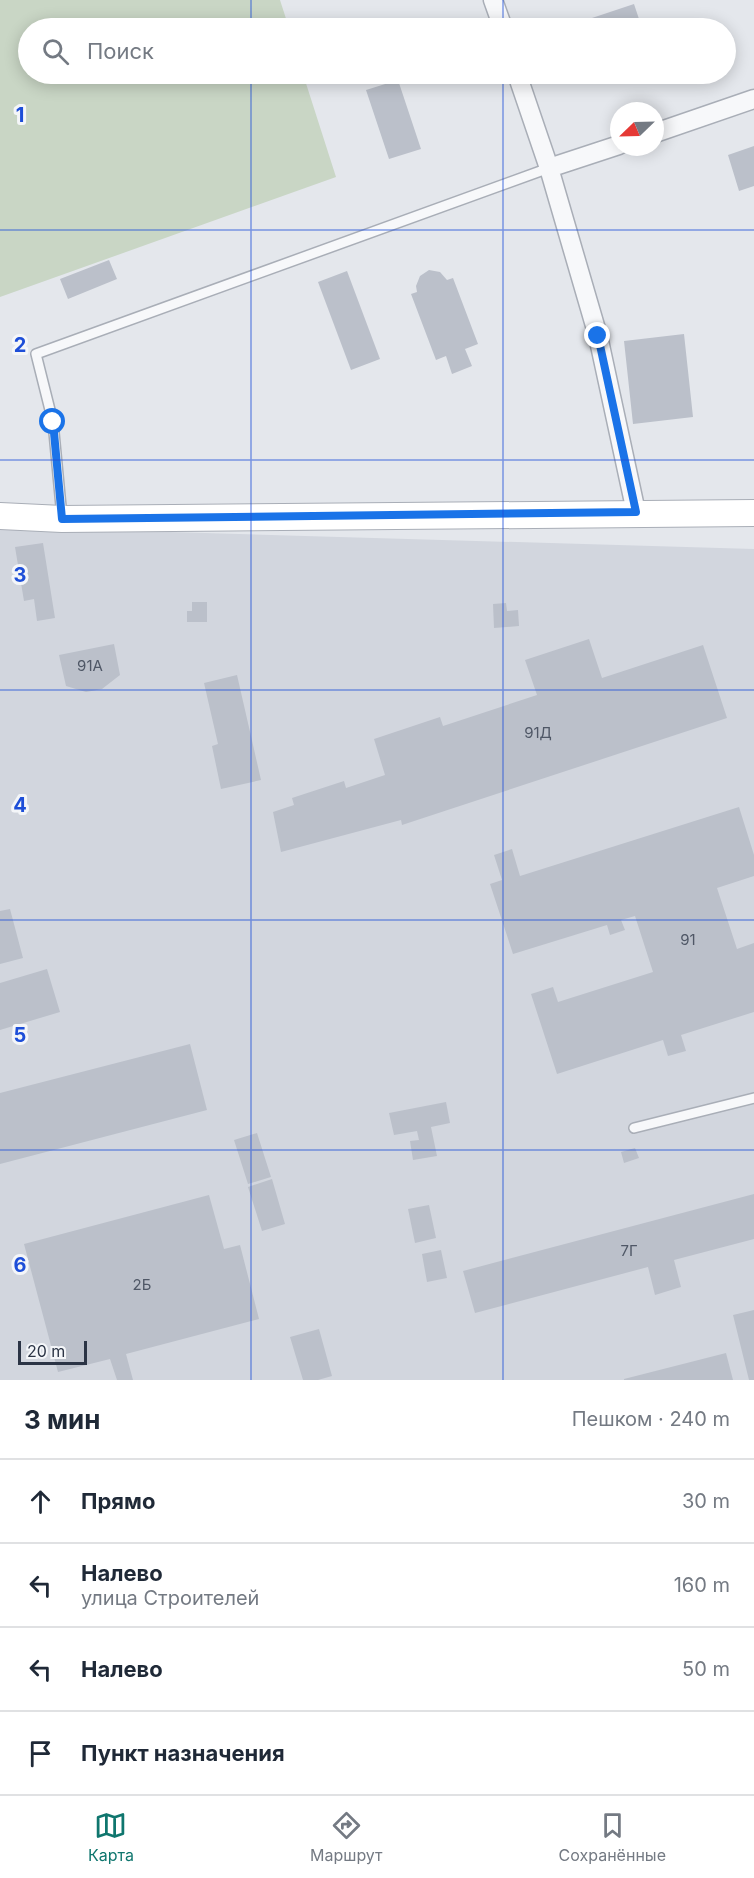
<!DOCTYPE html>
<html lang="ru">
<meta charset="utf-8">
<style>
:root{--surface:#fff;--page:#f2f2f3;--text:#1f2937;--muted:#747a83;--line:#e0e1e3;--accent:#0f766e}
body{margin:0;font-family:Inter,sans-serif;background:var(--page);color:var(--text)}
.compass{position:absolute;left:610px;top:102px;width:54px;height:54px;border-radius:50%;background:var(--surface);box-shadow:0 3px 15px #0003;rotate:247deg}
.scale{position:absolute;left:18px;bottom:15px;width:69px;box-sizing:border-box;padding-left:6px;border:3px solid #2b3445;border-top:0;font-size:16px;line-height:21px;white-space:nowrap;color:#2b3445;-webkit-text-stroke:4px #f4f6f9;paint-order:stroke}
.stop{position:absolute;width:18px;height:18px;margin:-14px;border:4px solid #1a73e8;border-radius:50%;background:#fff}
.stop.end{background:#1a73e8;border-color:#fff;box-shadow:0 2px 6px #0008}
.list{margin:0;padding:0;list-style:none}
h2{display:flex;justify-content:space-between;align-items:center;height:78px;margin:0;padding:0 24px;font-size:26px}
h2 small{font-size:20px;font-weight:400;color:var(--muted)}
.list li{display:grid;grid-template-columns:39px 1fr auto;gap:18px;align-items:center;box-sizing:border-box;height:84px;padding:0 24px;border-top:2px solid var(--line)}
.list b{display:block;font-size:22px;white-space:nowrap}
.list p{margin:0;font-size:20px;white-space:nowrap;color:var(--muted)}
.list em{font-size:20px;font-style:normal;color:var(--muted)}
.icon{flex:none;width:33px;height:33px;fill:none;stroke:currentColor;stroke-width:2;stroke-linecap:round;stroke-linejoin:round}
.map{position:relative;flex:none;width:754px;height:1380px;overflow:hidden}
.search{position:absolute;background:var(--surface);box-shadow:0 3px 15px #0003;left:18px;right:18px;top:18px;height:66px;display:flex;align-items:center;gap:15px;box-sizing:border-box;padding:0 21px;border-radius:33px;color:var(--muted);font-size:22px}
.sheet{height:414px;background:var(--surface)}
nav{display:flex;justify-content:space-around;align-items:center;box-sizing:border-box;height:84px;border-top:2px solid var(--line);background:var(--surface);font-size:16px;color:var(--muted)}
nav a{display:grid;justify-items:center;gap:3px}
nav .on{color:var(--accent)}
.map>svg:first-child{display:block}
.built{fill:#d2d6de}
.green{fill:#c9d6c5}
.building{fill:#bbc0ca}
.lines{fill:none;stroke-linecap:round;stroke-linejoin:round}
.lane-casing{stroke:#a9aeb7;stroke-width:12}
.street-casing{stroke:#a9aeb7;stroke-width:21}
.secondary-casing{stroke:#a9aeb7;stroke-width:28}
.lane{stroke:#f7f8fa;stroke-width:9}
.street{stroke:#f7f8fa;stroke-width:18}
.secondary{stroke:#fff;stroke-width:26}
.route{stroke:#1a73e8;stroke-width:8}
.grid{fill:none;stroke:#1d4ed8;stroke-width:1.5;stroke-opacity:0.55}
.labels{text-anchor:middle;dominant-baseline:central;stroke-width:6;stroke-linejoin:round;paint-order:stroke}
.number-label{font-size:15px;fill:#4f5766}
.grid-label{font-size:20px;text-anchor:middle;font-weight:bold;fill:#1d4ed8;stroke:#f4f6f9;stroke-width:6;stroke-linejoin:round;paint-order:stroke}
</style>
<div class="map">
<svg width="754" height="1380" viewBox="0 0 754 1380">
<rect width="100%" height="100%" fill="#e4e7ec"/>
<path class="built" d="M0,527L754,549V1380H0Z"/>
<path class="green" d="M0,0H280L289,28H28V74H303L336,177L0,297Z"/>
<path class="building" d="M634,4L642,28H578L577,23Z
M398,80L421,149L389,159L366,90Z
M754,146V186L739,191L728,155Z
M109,260L117,279L68,299L60,279Z
M429,270L440,272L447,280L453,278L478,344L465,349L472,366L452,374L446,356L436,360L411,294L417,292L416,286L420,276Z
M347,271L380,359L351,370L318,282Z
M684,334L693,417L633,424L624,341Z
M43,543L55,618L37,621L34,599L24,601L15,547Z
M192,602H207V622H187V611H192Z
M506,603L507,611L518,610L519,626L494,628L493,604Z
M589,639L602,678L703,645L727,718L402,825L401,820L281,852L273,812L294,805L292,798L344,781L346,788L385,775L374,739L440,717L443,726L537,695L525,660Z
M114,644L120,675L102,689L86,692L66,686L59,655Z
M237,675L261,780L221,789L212,746L218,744L204,683Z
M739,807L754,855V876L717,888L737,949L754,943V1012L681,1035L686,1051L668,1056L663,1040L557,1074L531,994L553,987L558,1002L653,972L635,916L621,920L625,930L610,935L607,925L513,954L490,884L502,880L494,855L512,849L520,876Z
M10,909L23,958L0,964V911Z
M47,969L60,1012L0,1030V983Z
M190,1044L207,1110L0,1164V1093Z
M446,1102L450,1123L431,1127L437,1156L413,1160L410,1141L419,1140L417,1131L394,1135L389,1113Z
M257,1133L271,1177L248,1184L234,1140Z
M635,1148L639,1158L624,1163L621,1152Z
M272,1179L285,1224L262,1231L248,1187Z
M754,1194V1239L674,1260L681,1287L655,1295L648,1267L475,1313L463,1271Z
M209,1195L224,1249L240,1245L259,1319L126,1354L133,1380H117L110,1359L58,1372L24,1244Z
M429,1205L436,1238L415,1243L408,1209Z
M441,1250L447,1278L427,1282L422,1254Z
M754,1310V1380H749L733,1315Z
M319,1329L332,1376L318,1380H303L290,1337Z
M726,1353L733,1380H624V1379Z"/>
<g class="lines">
<g class="lane-casing">
<path id="lane" d="M62,517L53,422L36,354L549,168
M634,1128L754,1098"/>
</g>
<g class="street-casing">
<path id="street" d="M493,0L503,28
M517,74L549,168L598,336L636,512
M655,133L754,99
M549,168L619,145"/>
</g>
<g class="secondary-casing">
<path id="secondary" d="M0,516L62,519L754,513"/>
</g>
<use href="#lane" class="lane"/>
<use href="#street" class="street"/>
<use href="#secondary" class="secondary"/>
</g>
<g class="lines">
<path class="route" d="M53,422L62,519L636,512L598,336"/>
</g>
<path class="grid" d="M251,0V28M503,0V28M251,74V1380M503,74V1380M0,230H754M0,460H754M0,690H754M0,920H754M0,1150H754"/>
<g class="labels">
<g class="number-label">
<text x="90" y="665">91А</text>
<text x="538" y="732">91Д</text>
<text x="688" y="939">91</text>
<text x="629" y="1250">7Г</text>
<text x="142" y="1284">2Б</text>
</g>
</g>
<g class="grid-label">
<text x="20" y="122">1</text>
<text x="20" y="352">2</text>
<text x="20" y="582">3</text>
<text x="20" y="812">4</text>
<text x="20" y="1042">5</text>
<text x="20" y="1272">6</text>
</g>
</svg>
<svg class="compass" viewBox="-18 -18 36 36"><path d="M0-13l5 13h-10z" fill="#e53935"/><path d="M0 13l5-13h-10z" fill="#747a83"/></svg>
<div class="scale">20 m</div>
<div class="stop" style="left:53px;top:422px"></div>
<div class="stop end" style="left:598px;top:336px"></div>
<div class="search"><svg class="icon" aria-label="search" viewBox="0 0 24 24"><circle cx="10" cy="10" r="6"/><path d="M15 15l6 6"/></svg>Поиск</div>
</div>
<section class="sheet">
<h2>3 мин<small>Пешком · 240 m</small></h2>
<ul class="list">
<li><svg class="icon" aria-label="ahead" viewBox="0 0 24 24"><path d="M12 20V5M6 11l6-6 6 6"/></svg><div><b>Прямо</b></div><em>30 m</em></li>
<li><svg class="icon" aria-label="left" viewBox="0 0 24 24"><path d="M17 20v-9H6M10 6l-5 5 5 5"/></svg><div><b>Налево</b><p>улица Строителей</p></div><em>160 m</em></li>
<li><svg class="icon" aria-label="left" viewBox="0 0 24 24"><path d="M17 20v-9H6M10 6l-5 5 5 5"/></svg><div><b>Налево</b></div><em>50 m</em></li>
<li><svg class="icon" aria-label="arrive" viewBox="0 0 24 24"><path d="M6 21V4h12l-3 4 3 4H6"/></svg><div><b>Пункт назначения</b></div></li>
</ul>
</section>
<nav>
<a class="on"><svg class="icon" aria-label="map" viewBox="0 0 24 24"><path d="M3 6l6-2 6 2 6-2v14l-6 2-6-2-6 2zM9 4v14M15 6v14"/></svg>Карта</a>
<a><svg class="icon" aria-label="directions" viewBox="0 0 24 24"><path d="M12 3l9 9-9 9-9-9zM9 14v-3h6M13 9l2 2-2 2"/></svg>Маршрут</a>
<a><svg class="icon" aria-label="saved" viewBox="0 0 24 24"><path d="M7 4h10v16l-5-4-5 4z"/></svg>Сохранённые</a>
</nav>
